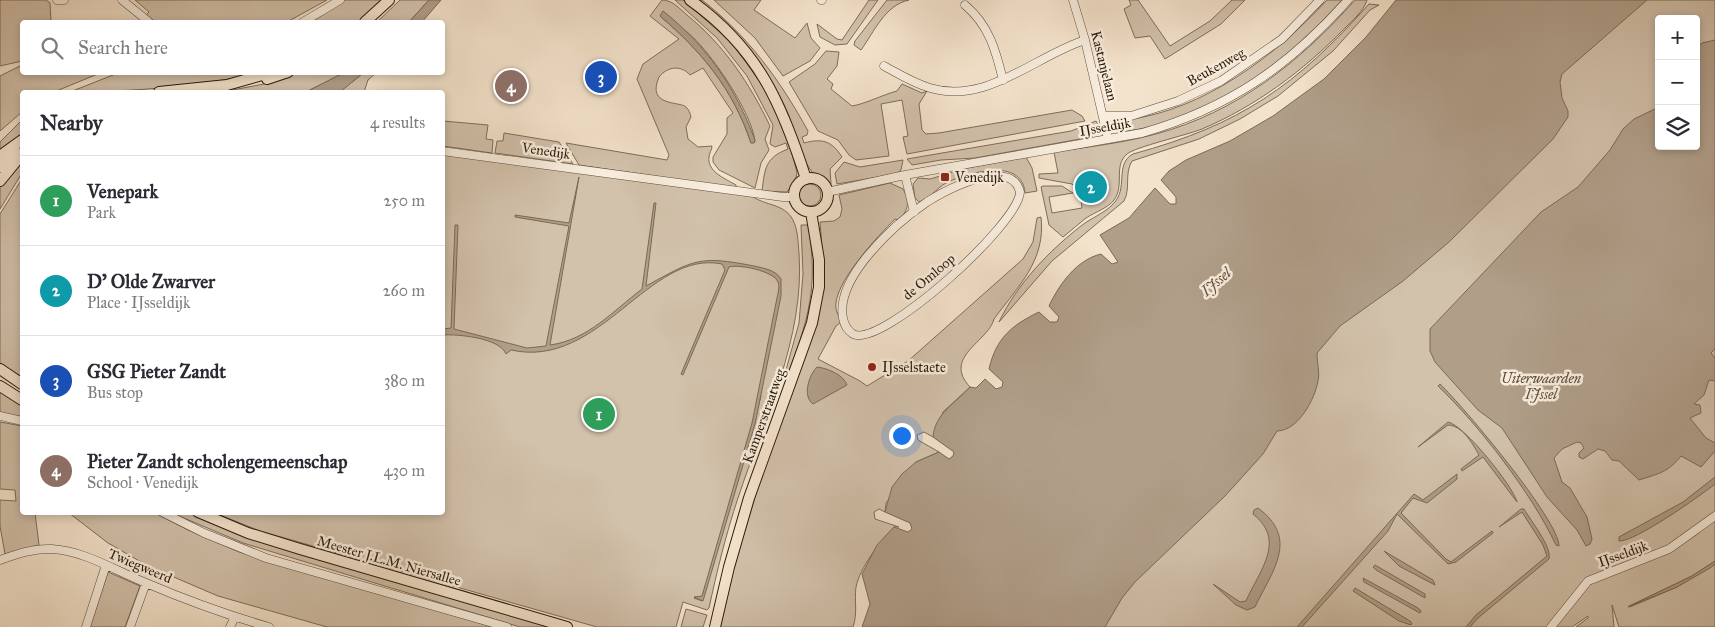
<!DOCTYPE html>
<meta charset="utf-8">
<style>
:root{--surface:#fff;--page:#f7f7f7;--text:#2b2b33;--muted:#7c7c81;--line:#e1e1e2;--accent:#b45309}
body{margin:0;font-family:"IM FELL Great Primer",serif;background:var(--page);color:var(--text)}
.controls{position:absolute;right:15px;top:15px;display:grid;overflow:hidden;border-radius:5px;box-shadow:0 2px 8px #0003}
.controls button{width:45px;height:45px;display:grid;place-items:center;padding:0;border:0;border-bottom:1px solid var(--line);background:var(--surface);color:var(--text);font:25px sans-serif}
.you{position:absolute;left:901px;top:435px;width:18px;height:18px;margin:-12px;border:4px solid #fff;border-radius:50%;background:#1a73e8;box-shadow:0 0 0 8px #1a73e833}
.badge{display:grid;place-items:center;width:32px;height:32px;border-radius:50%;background:var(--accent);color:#fff;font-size:16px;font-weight:700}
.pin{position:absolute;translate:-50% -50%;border:2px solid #fff;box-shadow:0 1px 5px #0006}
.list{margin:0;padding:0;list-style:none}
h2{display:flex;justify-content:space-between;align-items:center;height:65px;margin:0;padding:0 20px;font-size:21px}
h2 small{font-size:16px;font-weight:400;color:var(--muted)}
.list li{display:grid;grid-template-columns:32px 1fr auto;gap:15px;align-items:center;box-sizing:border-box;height:90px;padding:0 20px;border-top:1px solid var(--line)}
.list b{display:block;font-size:19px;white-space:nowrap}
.list p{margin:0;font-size:16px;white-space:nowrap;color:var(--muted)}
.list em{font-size:16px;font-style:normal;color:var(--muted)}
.icon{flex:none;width:28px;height:28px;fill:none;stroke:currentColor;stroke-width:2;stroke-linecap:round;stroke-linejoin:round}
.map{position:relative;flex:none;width:1715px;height:627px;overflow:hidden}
.search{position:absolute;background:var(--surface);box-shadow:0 2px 8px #0003;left:20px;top:20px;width:425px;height:55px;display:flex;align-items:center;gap:12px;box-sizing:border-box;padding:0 18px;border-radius:5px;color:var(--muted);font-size:19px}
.panel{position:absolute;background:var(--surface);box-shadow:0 2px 8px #0003;left:20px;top:90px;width:425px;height:425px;border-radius:5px}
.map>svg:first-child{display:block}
.green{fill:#d2c1ab;stroke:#7e6d5a;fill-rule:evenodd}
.water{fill:#b09e89;stroke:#7b6955}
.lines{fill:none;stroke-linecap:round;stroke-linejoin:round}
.minor-casing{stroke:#5d4c39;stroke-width:9}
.major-casing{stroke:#2b1908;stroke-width:12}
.minor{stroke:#f8edde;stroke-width:8}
.major{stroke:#f4e3cc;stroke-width:10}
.poi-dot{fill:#8f2418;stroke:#f8edde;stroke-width:2}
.labels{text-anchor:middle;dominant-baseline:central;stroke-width:5;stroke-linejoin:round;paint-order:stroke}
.street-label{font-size:14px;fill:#2b1908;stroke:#f8edde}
.poi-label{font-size:14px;fill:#2b1908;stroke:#f8edde;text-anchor:start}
.park-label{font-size:14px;font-style:italic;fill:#5d4b39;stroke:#f8edde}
.water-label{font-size:15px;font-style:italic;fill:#604e3c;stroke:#f8edde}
</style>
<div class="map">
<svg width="1715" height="627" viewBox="0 0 1715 627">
<rect width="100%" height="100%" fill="#f4e3cc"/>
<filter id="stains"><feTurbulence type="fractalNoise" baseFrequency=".004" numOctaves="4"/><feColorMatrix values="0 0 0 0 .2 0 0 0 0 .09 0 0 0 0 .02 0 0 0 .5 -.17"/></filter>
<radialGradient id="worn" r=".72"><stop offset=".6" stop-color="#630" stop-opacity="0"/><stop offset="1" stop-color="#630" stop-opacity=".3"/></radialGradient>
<path class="green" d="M0,0H46L50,3L51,22H22V61L0,66Z
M135,0H327L287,22H151L145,16L149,12Z
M345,0H385L360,22H312Z
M400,0H429L409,22H377Z
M662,0C672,0 679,8 687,15C724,45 750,84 770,126L765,139L769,150L761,163L755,188L719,170L713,162V157L727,134V118L733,113L703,68L690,75C681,65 668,66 659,77C646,107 680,101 686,107C689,110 690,113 691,117L686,127L688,139L698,147L712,146C712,150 709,153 709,157C707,172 726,179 736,185V188L579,165L566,143L667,160L669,155L637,79L643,64L679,39L650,16ZM660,16C669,21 679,26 687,32C709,49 753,114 755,142L751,143C733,89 702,52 660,16Z
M675,0H683L731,42L768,93L791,149L797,173L795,181L787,192L762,191C765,168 765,158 788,149L786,143L775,147L770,144L773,125L747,76L717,38Z
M697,0H702C748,36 780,80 808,131L807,135L802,137L804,143C822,138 832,141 842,157L830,169L831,184C802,179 797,132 786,109C767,67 728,34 697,0Z
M714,0H761L754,10L795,38L807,23L811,38L820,48L810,61L783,76L755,38Z
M869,0H878L847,44L835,45L820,37L817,24L837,39L842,40Z
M887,0H909C885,5 874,32 861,50L854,45L855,41Z
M1129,0H1138L1170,46L1210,21L1232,0H1245L1221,24L1165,59L1150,36L1135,38L1124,9L1131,5Z
M1327,0H1342C1284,64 1209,122 1120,132L1112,126L1111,120C1116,119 1121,120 1126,120C1204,110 1275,56 1327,0Z
M1355,0H1367C1364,11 1351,22 1344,29C1303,71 1256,106 1202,129C1187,135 1135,147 1127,154C1113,166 1125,185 1114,200C1108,208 1095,212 1086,218C1078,224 1071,231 1063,237L1049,225L1041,187L1043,186H1062L1073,193L1049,197L1052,213L1082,208L1081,200L1087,194H1095L1099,190V185L1094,180L1085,184L1084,191L1081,193L1072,184L1039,178V174L1058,173L1054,152C1088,147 1123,143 1156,134C1237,112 1300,62 1355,0Z
M1642,0H1715V512L1699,525L1660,551L1595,574L1548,627H1074L1558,64ZM1659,19H1696V146H1659Z
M1369,4L1379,5L1370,10L1333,51L1278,96L1240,119L1199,139L1132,161C1124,174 1131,188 1124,201L1052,261L999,322C1017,284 1049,251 1081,226C1091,218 1105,213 1113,204C1129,189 1114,164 1133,154C1240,125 1296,86 1369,4Z
M826,51L839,52L837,66L827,79L833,84L831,89L852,106C865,104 882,95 897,91L902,84L922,93L927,91L919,104L922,130L926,134L939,133L1072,110L1082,116L1085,121L907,154L903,137L908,136L902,100L881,104L889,156L856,160L849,155L838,140L818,131L789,82L815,64Z
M22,65V72L100,73L54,92H22V112L0,131V76Z
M118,73H263C199,86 135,92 70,92Z
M297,73H345L306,92H222L264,84Z
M363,73H376L368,80L364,92H322L351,83Z
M22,120V136L0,151V142Z
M443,121L488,125L486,139L493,140L492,153L443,146Z
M1096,121L1101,130L1091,137L975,158L941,160L912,165L907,159L1071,131Z
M504,133L559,142L573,164L495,153L497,141H503Z
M443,154L752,196C765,206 784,203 793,220C798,230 798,242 799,253C805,338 764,419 738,498C726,534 717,571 709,608L707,610L683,602L676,627H597L260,531L215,513L442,512ZM761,396L702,601L694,598L702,597Z
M22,157V173L0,209V186Z
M1026,157L1032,168L1037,191L1025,193C1022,156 967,173 946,183C937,188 927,201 919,202L915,198L913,184L918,178L930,179L967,168Z
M903,160L901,170L896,174L837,184L835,173L844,162L860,167Z
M22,179V377L0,364V214Z
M890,183L903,189C910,201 909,211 898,220L895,219C879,235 832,284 836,309C836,312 840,317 841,322L836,326L818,359L860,381L867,386L908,361L1023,259L1033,242L1037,218L1041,217C1046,261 1018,286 994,319C988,342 942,357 970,387L943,412L933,437L924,432L917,435L918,440L939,452L916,462L886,503L885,512L879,509L874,512L875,519L899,527H894C880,542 860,567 856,587C854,601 858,613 853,627H720L736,559L759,484L818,320L824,272L820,222L834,221L840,217L842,209L839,195Z
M799 195a11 11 0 1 1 22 0a11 11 0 1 1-22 0Z
M801,225H808C819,288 808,319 787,378L784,377L799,323L803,274Z
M0,391L22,405V417L0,413Z
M0,422L22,426V512L35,513L39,545L5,554L0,526V500L16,501L15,490L0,489Z
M69,513H155L188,530L239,552L493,627H327L218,596L148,566L108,543Z
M172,513H191L222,527L550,627H520L243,543Z
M1715,519V561L1692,576L1629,606L1630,607L1677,587L1715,564V627H1619L1612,605L1614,627H1576L1588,618V616L1572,627H1553L1587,584L1666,554L1696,535Z
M108,572L140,586L125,627H90Z
M686,609L707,615L703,627H681Z"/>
<path class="water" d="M429,0H441L422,22H409Z
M1396,0H1647L1562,74L1560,82L1562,98L1568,111V117L1553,139L1449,242L1403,281L1340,326L1317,353C1317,363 1320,373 1318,381C1315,399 1298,431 1277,431L1263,454L1225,496L1135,582L1122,598L1105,627H862L870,604L862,574L877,545L894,527L908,532L912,529L910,523L885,512L892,487L902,474L916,462L939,452L949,459L953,456L954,452L933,437C935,413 956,403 970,387L976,388L985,379L996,389L1002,387L1003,382L989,369C996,338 1012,325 1039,312L1050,322H1057L1059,317L1049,306C1059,285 1076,260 1101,254L1112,264L1118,262L1100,235L1129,218L1155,188L1170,204H1176V197L1161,180L1169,171L1186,160L1230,141L1273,116L1324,79L1366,37Z
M663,11C706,45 736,88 755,140L754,143H751C733,89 702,52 660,16Z
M1715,40V349L1711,353L1715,358V381L1709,380L1704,395L1694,404L1700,405L1701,413L1690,418L1706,438L1715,443V451L1701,467L1681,456C1667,473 1660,473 1639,480L1619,461L1612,460L1605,451L1598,449L1583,459L1579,457V453L1584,448L1581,443L1577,442L1562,449L1554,458L1562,482L1570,488L1587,517L1592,539L1590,544L1586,546L1577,530L1547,497L1502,428L1478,410L1435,362L1430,351V329L1541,212L1578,187L1610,150L1623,129L1634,119L1659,107V146H1696V49L1702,43Z
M345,72L363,73L340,92H306Z
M579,177L550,345C588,340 614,310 642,289L654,203H656L646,286C694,260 698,255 754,266C763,268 776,270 781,279V296L755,424L703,601L694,597L702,596L752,423L777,298C778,293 780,287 778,282C774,271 739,264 729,267L683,375L681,374L725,270L722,264C649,249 600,370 511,350L506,354C500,338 458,334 443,335V329L451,328L455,225H458L454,329L527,348L546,346L569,226L515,217V215L569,223Z
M817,367C827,368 844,375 847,385L813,404C802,396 809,375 817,367Z
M1440,384C1463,406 1559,520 1559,546L1556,545C1532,494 1479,425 1438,386Z
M1448,422C1464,425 1513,486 1517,502L1483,457L1462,471L1461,469L1479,455C1472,443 1463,426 1448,425L1418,447Z
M1457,474V479L1427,503L1413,498L1401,513L1446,559L1451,562L1492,531L1493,533L1456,562L1448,564L1397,514L1388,531L1302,627H1297L1414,494L1423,500Z
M1715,477V484C1700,496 1635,542 1619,541V537L1683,502Z
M1258,508C1300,539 1272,571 1255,607L1247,610L1236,605L1213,584L1240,602L1246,601C1259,571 1287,541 1253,514L1254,510Z
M1521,509H1524C1531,521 1552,547 1549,559L1478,618L1470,627H1466L1476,615L1547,556L1543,545L1522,512L1499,527Z
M1384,551L1433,580L1435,585L1399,566Z
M1715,561V564L1710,568L1677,587L1628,607L1692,576Z
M1375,565L1418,590L1425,594V598L1376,570L1373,567Z
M1363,578L1418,608L1421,611L1420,613L1364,582Z
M1355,588L1410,621L1412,623L1411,625L1399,621L1353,591Z"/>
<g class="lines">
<g class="minor-casing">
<path id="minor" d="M57,0H64
M122,0L149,22
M821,0H822
M1073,0L1085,40L1108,139
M965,5C989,25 996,51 1003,80
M303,22L340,0
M884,66C899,74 913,83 930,88C987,105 1035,56 1085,40
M1104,116H1131L1178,101L1221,81L1282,39L1320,0
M442,151L783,197H794
M905,175L914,212
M989,176C1004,176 1016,176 1020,192C1019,224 881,349 853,334C847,330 844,324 843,318C835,277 896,223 927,202C946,190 967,180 989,176Z
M827,192L905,175L1142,133C1229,108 1288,67 1348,0
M0,416L22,421
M162,512L204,533L266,558L507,627
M0,560C17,554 34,548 52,549C85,551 116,571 146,583C186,600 227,615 269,627
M86,627L106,565
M130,627L146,583
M230,627L235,617
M1551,627L1588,581L1669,549L1715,516"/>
</g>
<g class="major-casing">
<path id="major" d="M690,0C758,48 782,104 806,179
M365,22L389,0
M267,79L288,72
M159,92L227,85L273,72
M0,156L22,140
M0,167L16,152
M794 195a17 17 0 1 1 34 0a17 17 0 1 1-34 0Z
M0,181L22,154
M0,369L22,384
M0,386L22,400
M198,512L248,533L300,549L567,627
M715,627L729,567L749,498L812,323L819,287V260L811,212"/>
</g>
<use href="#minor" class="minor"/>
<use href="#major" class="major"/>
</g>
<g class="poi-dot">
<rect x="940" y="172" width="10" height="10" rx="2.5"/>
<circle cx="872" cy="367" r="5"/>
</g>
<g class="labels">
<g class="street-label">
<text transform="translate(1104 66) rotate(76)">Kastanjelaan</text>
<text transform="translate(1216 67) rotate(-29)">Beukenweg</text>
<text transform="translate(1105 127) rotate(-10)">IJsseldijk</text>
<text transform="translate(546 151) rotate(8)">Venedijk</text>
<text transform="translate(929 277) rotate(-40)">de Omloop</text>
<text transform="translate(764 416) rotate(-70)">Kamperstraatweg</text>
<text transform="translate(1623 554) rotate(-20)">IJsseldijk</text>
<text transform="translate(389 561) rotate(16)">Meester J.L.M. Niersallee</text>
<text transform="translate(140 566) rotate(23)">Twiegweerd</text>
</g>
<g class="poi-label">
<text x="955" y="177">Venedijk</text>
<text x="882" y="367">IJsselstaete</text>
</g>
<g class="park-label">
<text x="1541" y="378">Uiterwaarden<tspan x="1541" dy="16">IJssel</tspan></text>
</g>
<g class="water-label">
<text transform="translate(1216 282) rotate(-41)">IJssel</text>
</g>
</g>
<rect width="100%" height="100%" filter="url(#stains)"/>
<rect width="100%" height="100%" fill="url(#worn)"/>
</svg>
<div class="controls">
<button>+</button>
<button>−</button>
<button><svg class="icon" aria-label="layers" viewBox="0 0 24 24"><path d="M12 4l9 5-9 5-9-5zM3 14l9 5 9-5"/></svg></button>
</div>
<div class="you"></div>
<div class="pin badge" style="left:599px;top:414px;background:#2e9e5b">1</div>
<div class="pin badge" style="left:1091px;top:187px;background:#0f9aa8">2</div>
<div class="pin badge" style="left:601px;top:77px;background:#1a4fb4">3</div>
<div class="pin badge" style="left:511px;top:86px;background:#8d6e63">4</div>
<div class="search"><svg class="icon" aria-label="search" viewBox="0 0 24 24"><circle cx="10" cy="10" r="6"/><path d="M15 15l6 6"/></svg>Search here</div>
<section class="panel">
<h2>Nearby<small>4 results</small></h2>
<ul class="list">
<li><span class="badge" style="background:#2e9e5b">1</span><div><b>Venepark</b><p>Park</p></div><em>250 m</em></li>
<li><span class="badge" style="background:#0f9aa8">2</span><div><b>D' Olde Zwarver</b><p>Place · IJsseldijk</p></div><em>260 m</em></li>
<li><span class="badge" style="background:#1a4fb4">3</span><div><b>GSG Pieter Zandt</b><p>Bus stop</p></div><em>380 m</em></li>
<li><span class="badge" style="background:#8d6e63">4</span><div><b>Pieter Zandt scholengemeenschap</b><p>School · Venedijk</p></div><em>430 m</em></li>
</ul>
</section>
</div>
